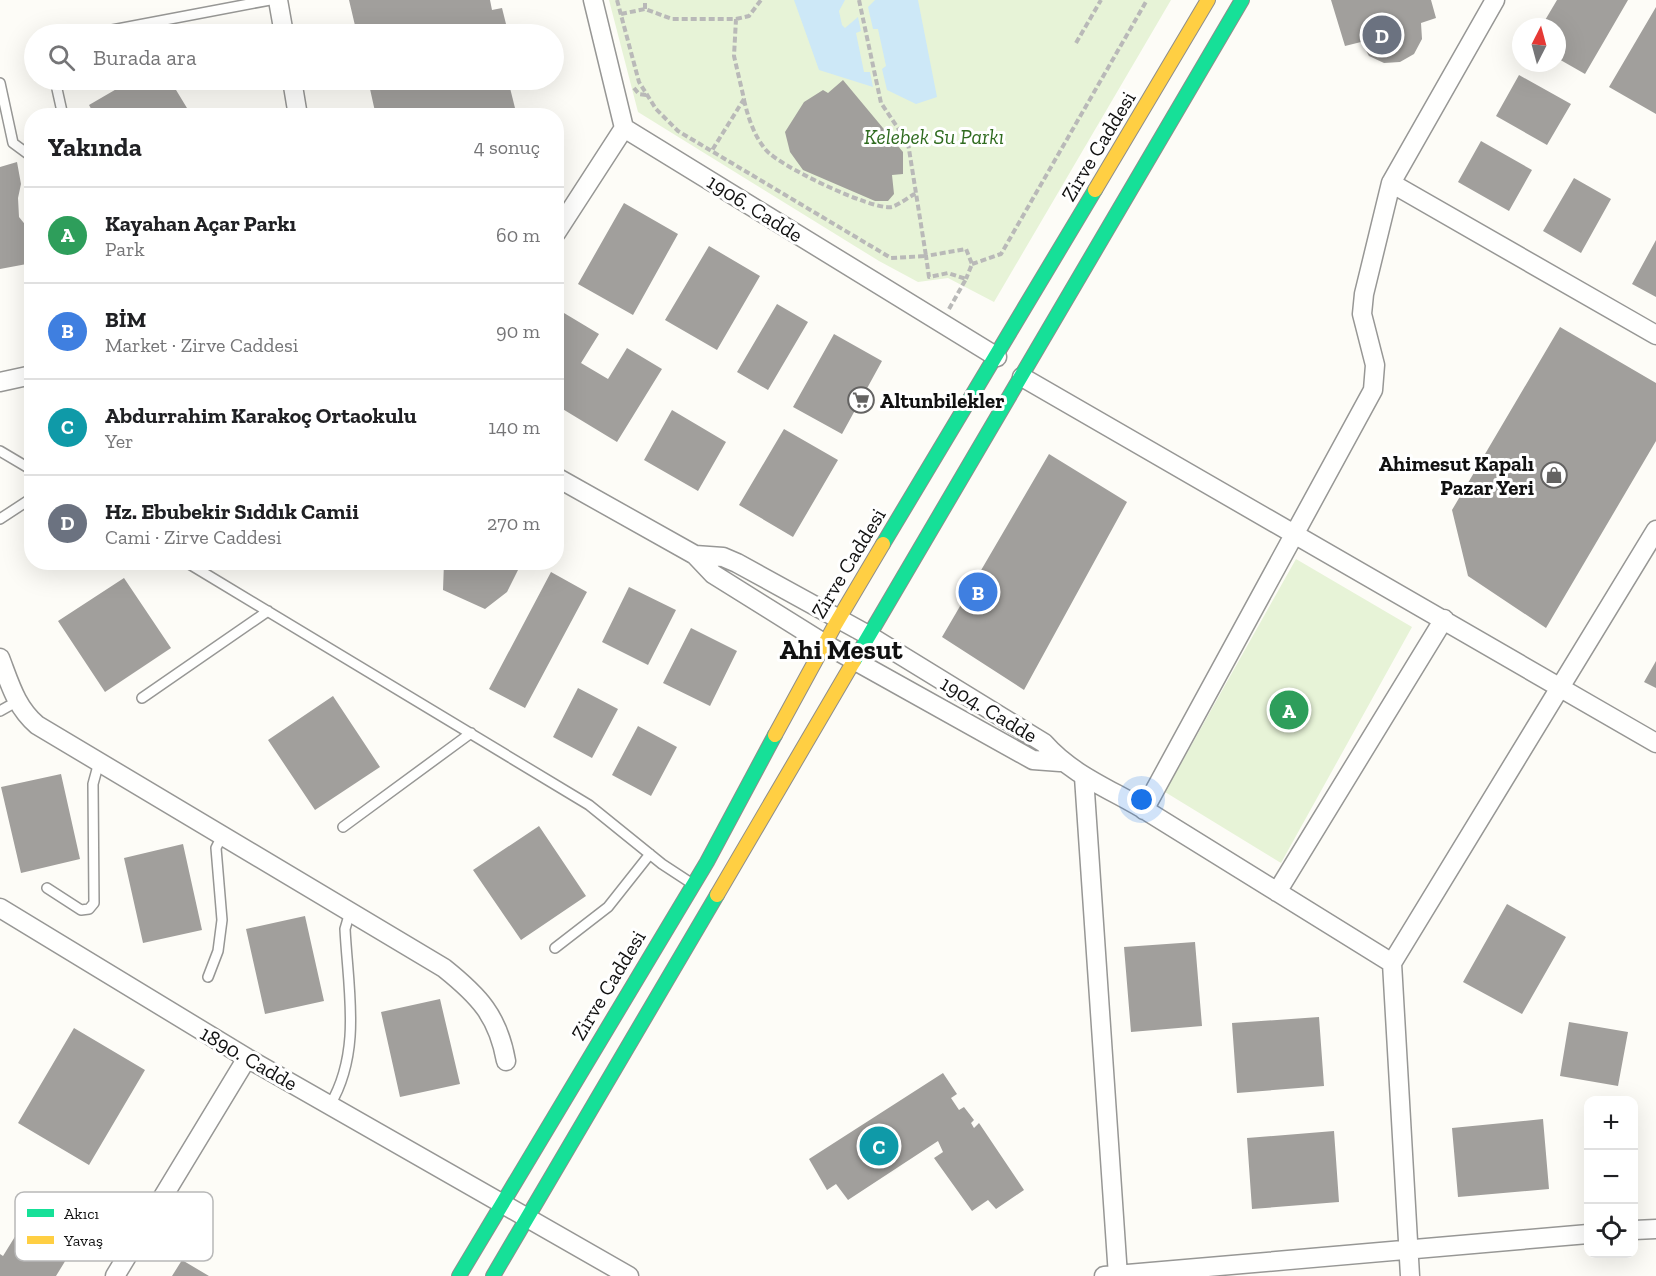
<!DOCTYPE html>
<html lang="tr">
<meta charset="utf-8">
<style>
:root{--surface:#fff;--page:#f6f6f6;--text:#202124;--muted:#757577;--line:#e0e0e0;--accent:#646362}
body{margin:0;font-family:"Zilla Slab",serif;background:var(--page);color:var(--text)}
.controls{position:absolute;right:18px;bottom:18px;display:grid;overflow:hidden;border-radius:12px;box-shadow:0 6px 24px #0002}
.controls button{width:54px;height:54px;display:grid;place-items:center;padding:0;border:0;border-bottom:2px solid var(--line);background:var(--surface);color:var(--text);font:30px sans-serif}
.compass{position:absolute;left:1512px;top:18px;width:54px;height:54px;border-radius:50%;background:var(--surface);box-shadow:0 6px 24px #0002;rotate:6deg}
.you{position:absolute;left:1142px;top:800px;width:21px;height:21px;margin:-15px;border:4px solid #fff;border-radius:50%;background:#1a73e8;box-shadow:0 0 0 9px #1a73e833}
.badge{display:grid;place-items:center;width:39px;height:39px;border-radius:50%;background:var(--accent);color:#fff;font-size:20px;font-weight:700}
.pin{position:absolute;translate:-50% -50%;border:3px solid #fff;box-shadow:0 2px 6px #0006}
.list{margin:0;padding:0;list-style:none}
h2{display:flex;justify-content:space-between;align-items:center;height:78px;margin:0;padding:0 24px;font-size:26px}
h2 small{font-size:20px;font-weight:400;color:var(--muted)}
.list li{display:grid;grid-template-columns:39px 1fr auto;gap:18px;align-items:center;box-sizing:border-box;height:96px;padding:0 24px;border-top:2px solid var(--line)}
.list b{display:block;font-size:22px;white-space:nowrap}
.list p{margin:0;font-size:20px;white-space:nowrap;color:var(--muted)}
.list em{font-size:20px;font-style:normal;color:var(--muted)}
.icon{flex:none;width:33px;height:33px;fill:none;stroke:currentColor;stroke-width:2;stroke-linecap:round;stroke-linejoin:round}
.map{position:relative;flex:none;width:1656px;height:1276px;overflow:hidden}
.search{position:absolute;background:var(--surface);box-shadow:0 6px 24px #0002;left:24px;top:24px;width:540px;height:66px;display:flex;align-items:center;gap:15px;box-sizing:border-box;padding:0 21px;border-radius:33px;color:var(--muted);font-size:22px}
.panel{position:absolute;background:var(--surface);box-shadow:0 6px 24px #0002;left:24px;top:108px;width:540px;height:462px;border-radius:24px}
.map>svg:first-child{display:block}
.green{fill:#e7f3d7}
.water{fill:#cde8f7}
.building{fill:#a19f9c}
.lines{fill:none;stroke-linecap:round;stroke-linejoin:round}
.lane-casing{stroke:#979795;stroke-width:12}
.street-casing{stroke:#979795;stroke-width:21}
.fast-casing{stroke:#8e8d8b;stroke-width:16}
.slow-casing{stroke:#8e8d8b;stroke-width:16}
.path{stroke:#b9b9b8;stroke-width:4;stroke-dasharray:6 3;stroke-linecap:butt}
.lane{stroke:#fffffe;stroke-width:9}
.street{stroke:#fffffe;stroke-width:18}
.fast{stroke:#16e098;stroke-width:14}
.slow{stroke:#ffcf43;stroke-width:14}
.labels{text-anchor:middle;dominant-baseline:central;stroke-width:6;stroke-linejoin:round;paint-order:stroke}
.park-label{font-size:21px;font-style:italic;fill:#2f6b1f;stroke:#fff}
.street-label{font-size:21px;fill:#111;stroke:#fff}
.poi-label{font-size:21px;font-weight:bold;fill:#111;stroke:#fff;text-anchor:start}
.district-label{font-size:27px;font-weight:bold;fill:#111;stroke:#fff}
.key{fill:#fff;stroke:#b8b8b8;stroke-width:1.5}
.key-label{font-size:16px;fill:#111}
</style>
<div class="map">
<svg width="1656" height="1276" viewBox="0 0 1656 1276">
<rect width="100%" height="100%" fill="#fdfcf7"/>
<path class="green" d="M609,0H1171L994,302L948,278L918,282L879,261L638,112Z
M1296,559L1412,627L1281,863L1165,792Z"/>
<path class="water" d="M794,0H845L839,11L842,25L845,28L858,17L861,31L856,33L864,72H870L873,87L819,70Z
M875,0H918L937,97L916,104L887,90L882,69L886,66L878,29H873L868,7Z"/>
<path class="building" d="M349,0H490L492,10L502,8L508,32L498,34H357Z
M1331,0H1431L1436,18L1421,23L1422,39L1414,54L1400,62L1384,63L1369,56L1361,42L1345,46Z
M1557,0H1628L1585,74L1557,58V27H1541Z
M1656,7V114L1609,87Z
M1519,75L1571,104L1547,145L1496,116Z
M132,80H170L190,113L95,116L89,105Z
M368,80H508L517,116H376Z
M843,80L903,152V174L892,175L894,194L888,201H875L803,170L790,152L785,132L804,102L823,90L828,93Z
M1481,141L1532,170L1509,211L1458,182Z
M17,162L21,184L18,198L19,217L32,233V263L0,269V167Z
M1574,178L1611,199L1581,253L1543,231Z
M624,203L678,234L633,315L578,284Z
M1656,240V297L1632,284Z
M709,246L760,276L717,350L665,320Z
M777,304L808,322L768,390L737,372Z
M564,313L599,334L581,363L608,379L627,348L662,369L617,442L556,405V326Z
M1560,327L1656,383V441L1546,628L1468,576L1452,510Z
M834,334L882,361L842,434L793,407Z
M672,410L726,442L698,491L644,460Z
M784,429L838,460L793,537L739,505Z
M1049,454L1127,502L1024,690L942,637Z
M444,562H522L507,592L485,609L443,590Z
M551,572L587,592L525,708L489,689Z
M124,578L171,648L105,692L58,621Z
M629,587L676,610L648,665L602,642Z
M691,628L737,651L710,706L663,683Z
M1656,661V688L1644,682Z
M578,688L618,709L592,758L553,737Z
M333,696L380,767L315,810L268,740Z
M638,726L677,747L651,796L612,775Z
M61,774L80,859L21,873L1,787Z
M539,826L586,896L521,940L473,870Z
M183,844L202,930L143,943L124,858Z
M1507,904L1566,937L1522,1014L1463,982Z
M305,916L324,1001L265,1014L246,929Z
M1195,942L1202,1026L1131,1032L1124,947Z
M440,999L460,1084L400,1097L381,1012Z
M1319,1017L1324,1086L1237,1093L1232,1023Z
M1569,1022L1628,1032L1618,1086L1560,1076Z
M74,1028L145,1070L89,1165L18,1123Z
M943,1073L957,1094L951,1098L959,1110L964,1107L974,1120L971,1123L974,1128L979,1123L1024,1190L996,1209L988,1200L972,1211L934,1158L943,1152L938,1141L848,1200L836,1184L827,1190L809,1159Z
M1543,1119L1549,1189L1458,1197L1452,1128Z
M1334,1131L1339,1202L1252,1209L1247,1138Z
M24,1222L72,1250L56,1276H0V1254L3,1256Z
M182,1260L209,1276H172Z"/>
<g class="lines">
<g class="lane-casing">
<path id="lane" d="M91,34L270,0
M55,80L63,116
M0,83L13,143L32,157
M0,451L32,470
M0,519L32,498
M186,562L589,805L662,864L691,883
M142,698L268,611
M0,711L16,702
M343,827L471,733
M47,888L81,910L89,909L94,903L93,784L99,762
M555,948L608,907L650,854
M208,977L218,951L222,920L216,848L222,836
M330,1105C362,1051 348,989 345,929L350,912"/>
</g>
<g class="street-casing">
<path id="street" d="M278,0L284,34
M593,0L624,128L997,357
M1495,0L1391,183L1656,335
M292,80L298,116
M556,233L624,128
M1022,377L1656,743
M0,382L32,375
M556,477L695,555L713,574L825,644L1033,760L1060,762
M695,555L723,557L737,563L868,635L1044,743C1073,776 1113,790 1150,813C1231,863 1311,913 1392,963
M0,658C10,684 16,707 37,725L444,968C479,996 498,1016 506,1061
M1084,777L1118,1276
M1144,810L1373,390L1375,365L1362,314L1364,294L1391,183
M1277,892L1444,619
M0,908L247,1058L629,1276
M1634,1230L1656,1229
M115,1276L247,1058
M1104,1276L1588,1234
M1410,1276L1392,963L1656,530"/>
</g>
<g class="fast-casing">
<path id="fast" d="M883,544L1095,190
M854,661L1242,0
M459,1276L707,862L775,735
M493,1276L717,895"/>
</g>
<g class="slow-casing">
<path id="slow" d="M1095,190L1208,0
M775,735L835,625L883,544
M717,895L854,661"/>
</g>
<path class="path" d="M617,0L639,82L656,109L678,131L891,258L926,256L908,143L881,103L859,0
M645,9V0
M621,14L645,9L672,19H736L734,56L744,99L711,152
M736,19L749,16L761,0
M1076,43L1101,0
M634,88L639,94L647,95
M744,100C748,117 754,136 766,150C779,166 873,211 892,207C900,204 909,197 916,193
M972,264L1001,254L1147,0
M949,309L966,279L948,273L929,277L926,256L966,249L972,264L966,279"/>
<use href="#lane" class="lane"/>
<use href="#street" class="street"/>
<use href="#fast" class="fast"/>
<use href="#slow" class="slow"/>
</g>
<defs>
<g id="supermarket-ring" transform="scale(1.35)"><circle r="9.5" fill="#fff" stroke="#646362" stroke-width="1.5"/><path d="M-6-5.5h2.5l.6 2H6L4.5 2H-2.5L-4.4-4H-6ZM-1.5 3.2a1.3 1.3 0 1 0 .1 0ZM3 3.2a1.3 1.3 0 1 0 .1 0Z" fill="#646362"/></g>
<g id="shop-ring" transform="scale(1.35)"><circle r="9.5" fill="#fff" stroke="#646362" stroke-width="1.5"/><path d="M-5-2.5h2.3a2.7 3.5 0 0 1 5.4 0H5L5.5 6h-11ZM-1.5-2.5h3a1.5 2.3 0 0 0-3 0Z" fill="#646362"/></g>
</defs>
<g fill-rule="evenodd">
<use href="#supermarket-ring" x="861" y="400"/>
<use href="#shop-ring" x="1554" y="475"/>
</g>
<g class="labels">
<g class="park-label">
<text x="934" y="136">Kelebek Su Parkı</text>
</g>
<g class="street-label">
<text transform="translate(1098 146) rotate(-59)">Zirve Caddesi</text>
<text transform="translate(755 208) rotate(32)">1906. Cadde</text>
<text transform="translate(848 563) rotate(-59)">Zirve Caddesi</text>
<text transform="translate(989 709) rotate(31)">1904. Cadde</text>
<text transform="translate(608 985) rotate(-59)">Zirve Caddesi</text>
<text transform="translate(249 1058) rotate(30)">1890. Cadde</text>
</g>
<g class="poi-label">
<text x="880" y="400">Altunbilekler</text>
<text x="1534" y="463" text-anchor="end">Ahimesut Kapalı<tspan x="1534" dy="24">Pazar Yeri</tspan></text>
</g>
<g class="district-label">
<text x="841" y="650">Ahi Mesut</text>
</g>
</g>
<rect x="15" y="1192" width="198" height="69" rx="9" class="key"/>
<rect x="27" y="1209" width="27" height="8" fill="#16e098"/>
<rect x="27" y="1236" width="27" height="8" fill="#ffcf43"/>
<g class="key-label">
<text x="64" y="1219">Akıcı</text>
<text x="64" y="1246">Yavaş</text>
</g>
</svg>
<div class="controls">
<button>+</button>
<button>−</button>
<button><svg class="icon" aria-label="locate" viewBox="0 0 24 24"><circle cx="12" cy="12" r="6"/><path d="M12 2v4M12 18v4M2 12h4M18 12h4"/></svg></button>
</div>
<svg class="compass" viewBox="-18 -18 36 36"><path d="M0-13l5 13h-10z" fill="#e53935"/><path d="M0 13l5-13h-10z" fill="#757577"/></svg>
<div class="you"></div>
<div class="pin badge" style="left:1289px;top:710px;background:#2e9e5b">A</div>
<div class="pin badge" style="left:978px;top:592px;background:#3f7fe0">B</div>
<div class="pin badge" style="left:879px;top:1146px;background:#0f9aa8">C</div>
<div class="pin badge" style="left:1382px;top:35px;background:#6b7280">D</div>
<div class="search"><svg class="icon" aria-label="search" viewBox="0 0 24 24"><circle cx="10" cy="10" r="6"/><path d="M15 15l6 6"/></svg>Burada ara</div>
<section class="panel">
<h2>Yakında<small>4 sonuç</small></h2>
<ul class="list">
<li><span class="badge" style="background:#2e9e5b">A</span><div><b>Kayahan Açar Parkı</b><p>Park</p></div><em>60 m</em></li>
<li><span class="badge" style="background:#3f7fe0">B</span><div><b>BİM</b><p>Market · Zirve Caddesi</p></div><em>90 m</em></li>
<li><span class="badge" style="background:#0f9aa8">C</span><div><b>Abdurrahim Karakoç Ortaokulu</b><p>Yer</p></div><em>140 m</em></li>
<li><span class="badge" style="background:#6b7280">D</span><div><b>Hz. Ebubekir Sıddık Camii</b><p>Cami · Zirve Caddesi</p></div><em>270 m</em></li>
</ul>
</section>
</div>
